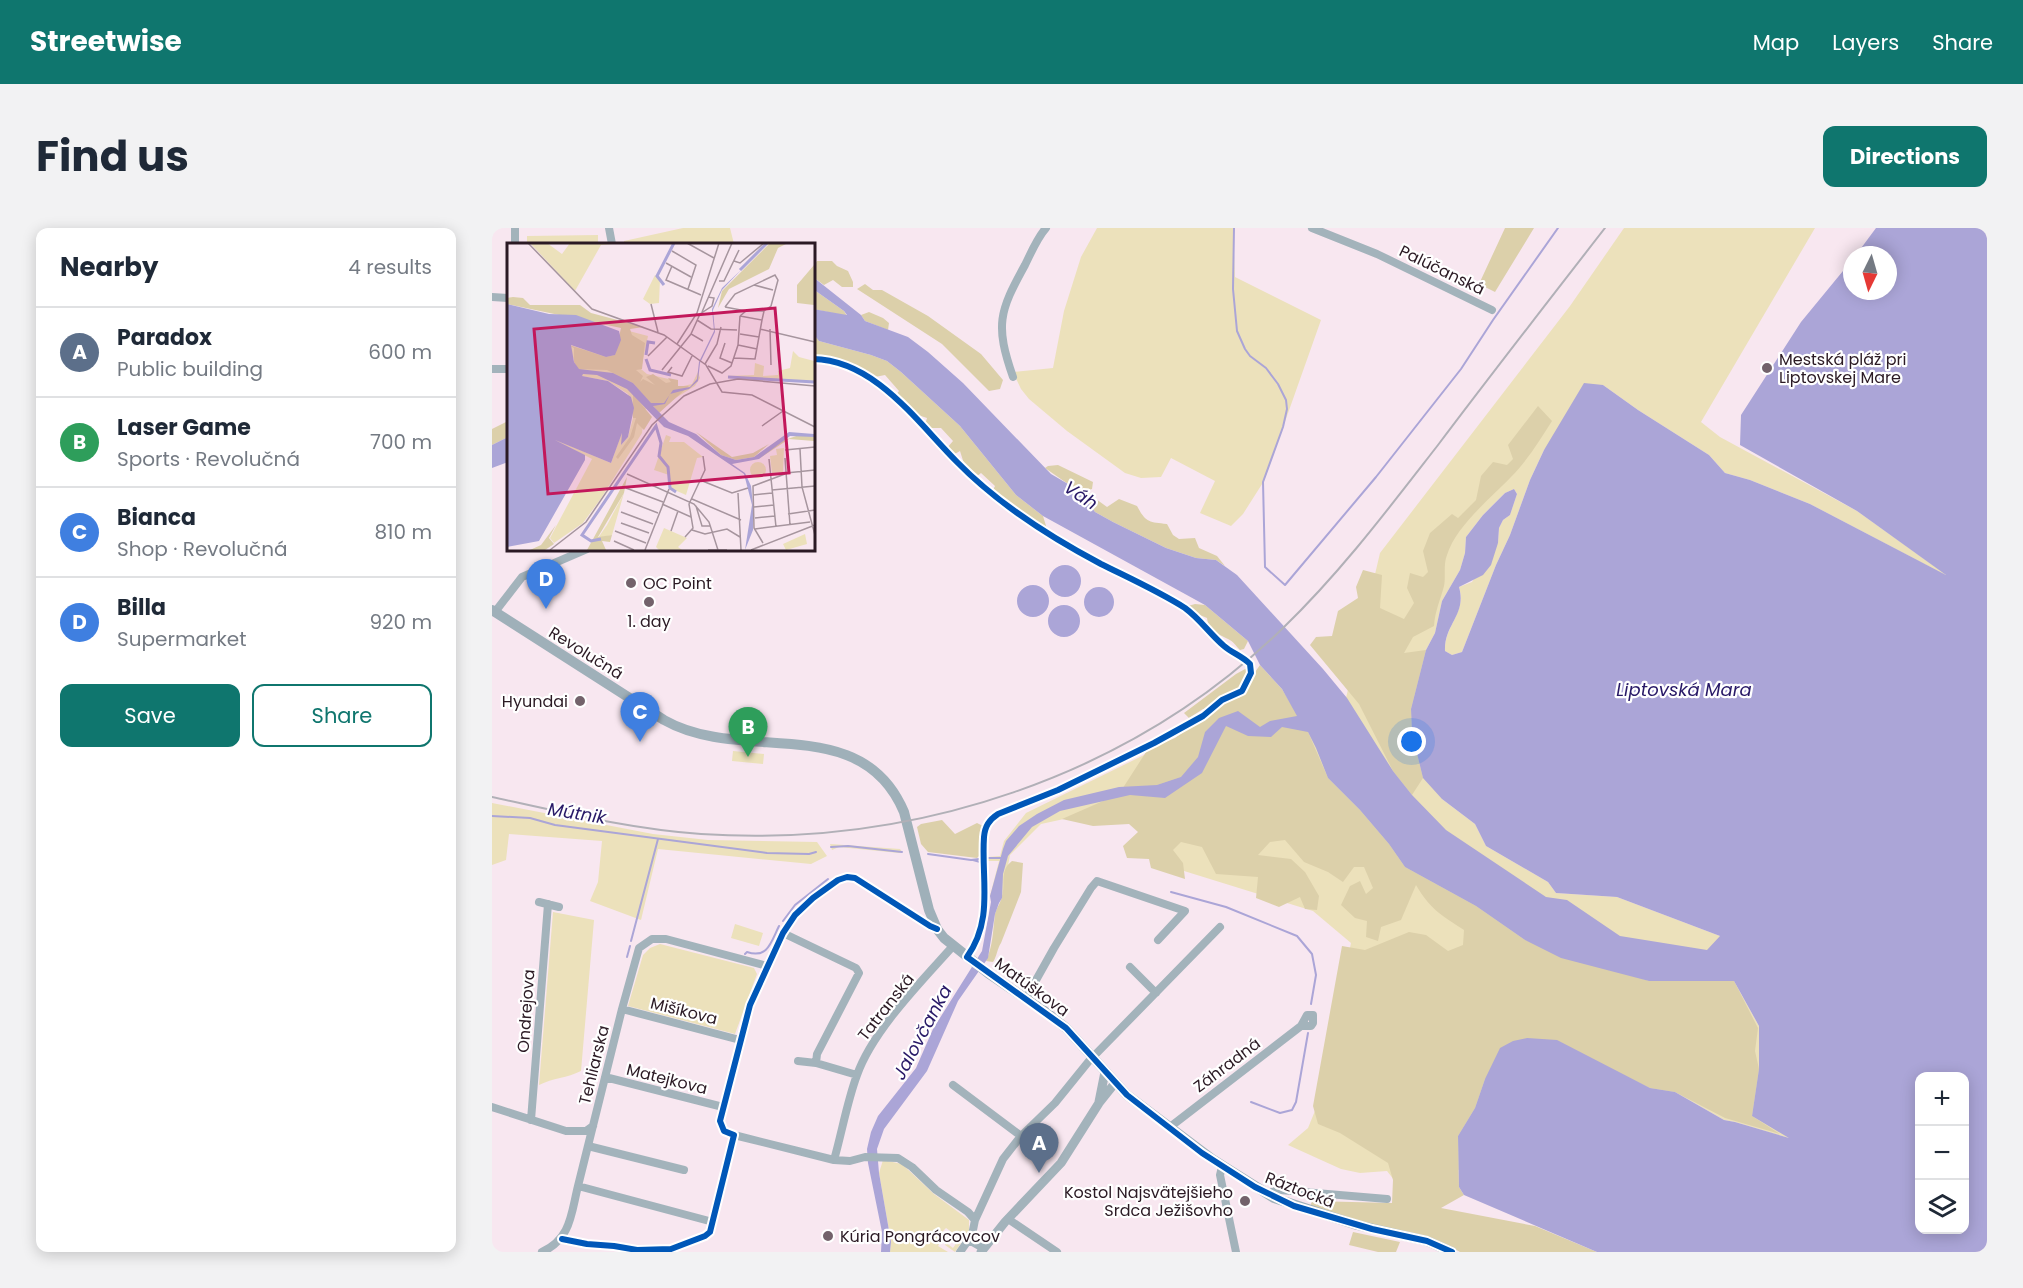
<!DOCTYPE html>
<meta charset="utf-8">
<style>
:root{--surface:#fff;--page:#f2f2f3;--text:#1f2937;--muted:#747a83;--line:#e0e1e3;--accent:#0f766e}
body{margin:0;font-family:Poppins,sans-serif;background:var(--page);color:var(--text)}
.controls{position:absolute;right:18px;bottom:18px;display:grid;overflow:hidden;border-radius:12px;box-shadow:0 3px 15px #0003}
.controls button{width:54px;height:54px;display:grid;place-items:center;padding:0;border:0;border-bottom:2px solid var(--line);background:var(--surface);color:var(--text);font:30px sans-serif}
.compass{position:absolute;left:1351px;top:18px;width:54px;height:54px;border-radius:50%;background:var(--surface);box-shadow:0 3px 15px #0003;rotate:185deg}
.you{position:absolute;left:920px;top:514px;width:21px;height:21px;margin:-15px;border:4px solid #fff;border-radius:50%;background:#1a73e8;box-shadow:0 0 0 9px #1a73e833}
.badge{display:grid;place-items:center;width:39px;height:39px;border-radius:50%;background:var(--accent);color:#fff;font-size:20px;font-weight:700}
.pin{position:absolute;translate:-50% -50px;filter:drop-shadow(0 2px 3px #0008)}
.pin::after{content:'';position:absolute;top:32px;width:21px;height:18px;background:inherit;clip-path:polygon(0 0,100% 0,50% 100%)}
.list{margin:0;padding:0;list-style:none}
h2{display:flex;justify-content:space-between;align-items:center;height:78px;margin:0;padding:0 24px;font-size:26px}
h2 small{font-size:20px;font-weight:400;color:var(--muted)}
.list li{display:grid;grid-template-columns:39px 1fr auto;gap:18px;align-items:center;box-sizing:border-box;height:90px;padding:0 24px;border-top:2px solid var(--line)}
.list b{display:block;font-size:22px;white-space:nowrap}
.list p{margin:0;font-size:20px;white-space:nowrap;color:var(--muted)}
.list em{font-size:20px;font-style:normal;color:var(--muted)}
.actions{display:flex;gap:12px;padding:18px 24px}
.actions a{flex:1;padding:14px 0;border:2px solid var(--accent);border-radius:12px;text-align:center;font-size:21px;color:var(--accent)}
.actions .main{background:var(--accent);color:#fff}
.icon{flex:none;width:33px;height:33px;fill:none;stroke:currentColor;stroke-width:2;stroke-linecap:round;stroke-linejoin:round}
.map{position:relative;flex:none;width:1495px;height:1024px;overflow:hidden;border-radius:12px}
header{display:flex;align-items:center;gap:36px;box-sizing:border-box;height:84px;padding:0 30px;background:var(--accent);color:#fff}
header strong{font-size:28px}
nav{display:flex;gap:33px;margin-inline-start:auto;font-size:21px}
.intro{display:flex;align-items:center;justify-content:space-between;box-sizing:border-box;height:144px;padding:0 36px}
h1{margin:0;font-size:42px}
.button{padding:15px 27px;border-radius:12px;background:var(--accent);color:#fff;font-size:21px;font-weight:700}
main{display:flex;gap:36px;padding:0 36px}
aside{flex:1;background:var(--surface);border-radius:12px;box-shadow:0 3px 15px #0003}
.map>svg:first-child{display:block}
.green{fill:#ece1bb}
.forest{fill:#dcd0aa}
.water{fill:#aba5d7;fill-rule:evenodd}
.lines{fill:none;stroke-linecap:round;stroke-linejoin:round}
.stream{stroke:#aba5d7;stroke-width:2}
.minor{stroke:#a3b3bb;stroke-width:8}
.tertiary{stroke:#a3b3bb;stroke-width:9}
.secondary{stroke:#9fb0b9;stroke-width:10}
.rail{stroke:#b1b0b7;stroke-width:2}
.cycleway-casing{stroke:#fff;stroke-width:10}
.cycleway{stroke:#0057b8;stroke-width:6}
.poi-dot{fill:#73626b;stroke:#fff;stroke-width:2}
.labels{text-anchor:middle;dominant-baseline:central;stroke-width:4.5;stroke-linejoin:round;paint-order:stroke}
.street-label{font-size:16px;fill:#2b1a24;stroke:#fff}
.poi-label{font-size:16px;fill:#2b1a24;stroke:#fff;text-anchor:start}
.water-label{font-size:18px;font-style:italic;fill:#281967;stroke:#fff}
.inset-river{fill:none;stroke:#aba5d7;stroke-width:3}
.inset-road{fill:none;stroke:#a6959e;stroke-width:1.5}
.view{fill:#c2185b;fill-opacity:0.15;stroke:#c2185b;stroke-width:3}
.inset-edge{fill:none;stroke:#2b1a24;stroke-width:3}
</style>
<header>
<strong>Streetwise</strong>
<nav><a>Map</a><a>Layers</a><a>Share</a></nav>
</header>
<div class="intro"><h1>Find us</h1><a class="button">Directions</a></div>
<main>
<aside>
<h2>Nearby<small>4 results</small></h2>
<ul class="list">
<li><span class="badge" style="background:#5c6f8a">A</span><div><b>Paradox</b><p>Public building</p></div><em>600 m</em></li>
<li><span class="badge" style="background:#2e9e5b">B</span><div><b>Laser Game</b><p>Sports · Revolučná</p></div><em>700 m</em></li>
<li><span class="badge" style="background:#3f7fe0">C</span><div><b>Bianca</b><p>Shop · Revolučná</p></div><em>810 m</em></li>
<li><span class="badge" style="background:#3f7fe0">D</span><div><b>Billa</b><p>Supermarket</p></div><em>920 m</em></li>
</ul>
<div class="actions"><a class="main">Save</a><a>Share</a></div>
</aside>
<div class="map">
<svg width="1495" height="1024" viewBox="0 0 1495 1024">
<rect width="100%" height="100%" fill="#f8e7f0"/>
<path class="green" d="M191,0H238L242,16H132V13Z
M605,0H741L743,49L829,92L772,253L751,286L739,298L708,285L723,253L679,230L669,249L649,250L633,245L575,203L537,171L529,161L521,144L561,140L572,83L589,29Z
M1132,0H1323L1209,194L1228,209L1365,283L1459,350L1318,276L1258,252L1233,245L1217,227L1146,182L1111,157L1052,222L1038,252L1018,307L1004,337L970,424L960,427L953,423C952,397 975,385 967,359L980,354L1006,315L1007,300L1011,292L1018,287L1025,266L1022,261L1013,265L991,287L974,309L973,325L968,342L950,373L943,405L934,422L950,571L983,596L994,618L1056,654L1064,665L1125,669L1228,708L1242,753L1267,798V841L1300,911L1243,894L1232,892L1183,864L910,962L895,943L868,945L849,941L796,917L816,900L827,873L859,715L821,683L663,634L656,583L595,586L549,596L518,627L510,670L498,668L507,633H496V629L508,628L512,613L534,585L703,502L854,470L888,325L1078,78Z
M106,7V16H35V8Z
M241,523L272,526L271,536L240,533Z
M0,575L161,606L216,612L325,614L335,628L319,636L166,621L149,692L98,673L106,654L110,613L17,606L14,632L0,637Z
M338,616L408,621L410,624L407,625L347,619L340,622Z
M61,684L102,692L89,843C75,850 61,850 47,857Z
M243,696L271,705L267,718L239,710Z
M168,716L262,740L265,746L243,806L136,778L151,727L158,720Z
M391,932L410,936L442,966L477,992V1003L463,1024L453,1017V1014L461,1020L468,1010L454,1000L451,1003L452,1008L446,1018L456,1024H398L399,1014L387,945Z"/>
<path class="forest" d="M1013,0H1042L1003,64L987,56Z
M325,33H340L345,38L356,43L361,54V59H350L341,52L332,57L321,49V40Z
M373,56L381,62H390L436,88L489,126L511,152L508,161L497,163L450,116L365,61Z
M321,61L352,83L355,88L321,81Z
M377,84L391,90L397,95L396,102L373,93L369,87Z
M321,105L323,106L327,113L379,127L395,133L409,144L468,198L524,267L551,288L555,301L538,292L500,264L503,258L489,245L484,249L473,239L468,223L461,227L455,220L461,213L449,200H437L433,197L435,190L423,186L404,167L407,163L393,147L383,149C363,136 345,128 321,128Z
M1046,178L1060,193C1048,212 1035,233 1019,249C999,270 964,298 955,327C951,337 954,349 952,358C948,373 943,383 942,398L921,409L912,425L934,422L919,481L920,505L931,550L920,567L901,543L867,476L818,417L824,409L840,408L846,383L866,370L864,359L871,342L890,347L888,380L912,391L922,375L915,360L918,345L931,349L936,344L931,323L938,305L960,286L966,290L984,272L989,248L1001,234L1015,237L1021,231L1016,217Z
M16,193V209L0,217V201Z
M566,237L601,254L600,261L593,263L615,279L627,271L645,278C654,295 657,294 675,296L681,307L687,311L703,310L707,320L725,328L733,338L724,332L704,330L674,320L621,294L603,284L593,270L576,256L553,240L556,238Z
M703,376L713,377L756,413L752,421L748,422C744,418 741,413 736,411C725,405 717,404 715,390L703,385L696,378Z
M768,437L790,461L816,504L836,550L868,582L897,616L913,639L984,678L1033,712L1157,753H1242L1266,800L1263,823L1267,841L1260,888L1288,906L1233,890L1183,864L1158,860L1113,838L993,851L983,880L966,908L967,959L972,967L949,980L1043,998L1105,1024H968L961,1020L818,979L820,973L900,975L901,952L896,935L848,905L826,896L821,878L850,718L873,722L917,704L934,707L956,723L971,717L972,702C949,687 938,681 924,657L909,692L889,699L886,713L874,709L875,693L863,690L849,677L858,658L868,653L874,666L881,660L872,639H862L851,654L836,644L812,634L793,612L778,614L766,627L799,631L813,644L827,668L825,682L813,681L808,669L787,679L764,670L766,649L724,646L710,619L689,614L681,622L691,635L693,651L659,640L657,631L635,630L631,618L646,604L637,596L601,598L570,591L627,566L656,521L683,510L735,473L748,469L756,461L761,447Z
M755,440C756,458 745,462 732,470C726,473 720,478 715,482L711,481L697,490L692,485L744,446Z
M450,592L463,606L485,595L491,598L488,627L485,630L436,624L429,616L425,599L429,596Z
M520,633L531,635L529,664L509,715C505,721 505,728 501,734L494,733C501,718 501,702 503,686C505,679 509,674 510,668C514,655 507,643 520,633Z
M861,1004L908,1014L904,1024H886L857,1017Z"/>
<path class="water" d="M1384,0H1495V1024H1105L972,967L967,959L966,908L983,880L993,851L1008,820L1021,813L1035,810L1065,812L1158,860L1183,864L1232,892L1243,894L1297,910L1260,888L1267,841V798L1242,753H1157L1069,730L1033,712L984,678L913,639L897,616L868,582L836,550L824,520L816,504L790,499L779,509L756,508L734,498L710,545L673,570L638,567L568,583L540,599L516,628L511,646L510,670L507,675L503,686L496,730L466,773L435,843L392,901L385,921L387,945L399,1014L398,1024H389L390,1004L376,935L375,921L379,904L386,888L424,840L441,801L490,723L499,674L498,668L511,621L514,613L527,598L545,586L572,572L627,559L665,557L689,549L706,529L713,504L727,490L746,483L768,499L778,493L805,488L790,461L768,437L756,413L713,377L551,288L524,267L468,198L409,144L395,133L379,127L327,113L321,105V81L355,87L352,83L321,61V49L369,87L373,93L416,109L436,124L471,155L559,246L576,256L593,270L603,284L621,294L674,320L704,330L724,332L745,347L831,441L855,470L901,543L920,567L954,602L1054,669L1075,672L1128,708L1215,722L1228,708L1125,669L1064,665L1056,654L994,618L983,596L950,571L931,550L920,505L919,481L934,422L943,405L950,373L968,342L973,325L974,309L991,287L1013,265L1022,261L1025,266L1018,287L1011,292L1007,300L1006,315L999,337L991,347L967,359C975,387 952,396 953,423L960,427L970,424L1004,337L1018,307L1038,252L1052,222L1092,155L1111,157L1146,182L1217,227L1233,245L1258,252L1318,276L1454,347L1365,283L1248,217L1249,187L1309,94L1360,32V63H1396V27H1364ZM1428,848H1472V1002H1428Z
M16,209V234L0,240V217Z
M557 353a16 16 0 1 1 32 0a16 16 0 1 1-32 0Z
M525 373a16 16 0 1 1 32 0a16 16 0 1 1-32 0Z
M592 374a15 15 0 1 1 30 0a15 15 0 1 1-30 0Z
M556 393a16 16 0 1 1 32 0a16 16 0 1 1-32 0Z"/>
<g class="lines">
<path class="stream" d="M742,0L741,61L745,103L753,121L758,128L774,140L786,156L794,172L795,181L791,199L771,254L773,339L793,357L884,249L969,141L1001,92L1066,0
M0,588L38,590L63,597L275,625L317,626L324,624
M339,619L356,618L410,624
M436,626L479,632L487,631
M495,630H511
M481,632L488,634
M679,664L734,679L805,708L820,726L824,747L819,776
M291,693L303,677L336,651
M139,713L166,611
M253,726L255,724C276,731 279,714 287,698
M135,729L138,718
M759,874L788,885L800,882L804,874L816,805"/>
<path class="minor" d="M117,0L120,16
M820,0L885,26L1000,82
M23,16V0
M0,69L16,70
M0,141H14
M521,149C503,97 507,84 533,37C539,25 545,10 554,0
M3,384L30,349L95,321
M47,674L67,679
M291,705L364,740L367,745L325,826L324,835
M638,739L664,765
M534,770L562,720L599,660L605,653L693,683L666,712
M130,781L248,812
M306,833L324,835L365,847
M113,849L231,879
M461,857L529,908L511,931L483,992L480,1007L468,1024
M0,879L74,903H94L101,898
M39,892L56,676
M678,899L809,798L815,787H821V795L819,798H809
M242,907L342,932L358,933L373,929L406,930L420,939L444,962L476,984L483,992
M529,908L563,875L597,833L728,699
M96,918L192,942
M342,932C350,904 355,874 365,847C381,802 429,754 461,718
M730,939L728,947L744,1024
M777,967L780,964L788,962L895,971
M516,991L565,1024
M221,994L86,958L130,781L147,720L160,711H174L275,738
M70,1011L95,1016L122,1018L145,1022L179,1021L213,1008L218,1004L242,907L232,903L228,893L258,777L291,705L303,687L321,670L346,652L355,649L363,650L438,698L445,701
M477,1012L491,1020
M50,1024C79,1011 79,986 86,958"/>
<path class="tertiary" d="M607,874L613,844
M489,1024L513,994L569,935L607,875L623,855"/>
<path class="secondary" d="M0,382L172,492C251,537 369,482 412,584L437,682L445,701L452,710L496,745L555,785L574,800L635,867L720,931L782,970L865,997L935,1013L960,1024"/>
<path class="rail" d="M0,569C69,584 138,601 209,606C421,620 638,549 791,400C849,344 897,280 946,217C1001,144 1057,72 1113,0"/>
<g class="cycleway-casing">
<path id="cycleway" d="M321,131C383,132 425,194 465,234C506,276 556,308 609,336C637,350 666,363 693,380C708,391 718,406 732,418C740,425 750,428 758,436L759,445L750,463L730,472L711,488L662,515L566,562L506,586C497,592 493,598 492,609C489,652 502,691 475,729L574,800L635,867L710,925L763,959L802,978L880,1001L935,1013L960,1024
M70,1011L95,1016L122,1018L145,1022L179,1021L213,1008L218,1004L242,907L232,903L228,893L258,777L291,705L303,687L321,670L346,652L355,649L363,650L438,698L445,701"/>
</g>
<use href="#cycleway" class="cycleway"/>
</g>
<g class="poi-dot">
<circle cx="1275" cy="140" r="6"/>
<circle cx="139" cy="355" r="6"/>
<circle cx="157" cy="374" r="6"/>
<circle cx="88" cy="473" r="6"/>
<circle cx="753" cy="973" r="6"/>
<circle cx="336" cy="1008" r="6"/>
</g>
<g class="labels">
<g class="street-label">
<text transform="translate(950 42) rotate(26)">Palúčanská</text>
<text transform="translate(94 425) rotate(32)">Revolučná</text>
<text transform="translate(540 759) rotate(36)">Matúškova</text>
<text transform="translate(394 779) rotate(-52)">Tatranská</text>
<text transform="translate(34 783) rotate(-86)">Ondrejova</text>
<text transform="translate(192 783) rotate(14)">Mišíkova</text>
<text transform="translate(102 837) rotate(-76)">Tehliarska</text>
<text transform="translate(735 837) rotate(-37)">Záhradná</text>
<text transform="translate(175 851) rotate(14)">Matejkova</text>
<text transform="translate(808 962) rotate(21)">Ráztocká</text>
</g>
<g class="poi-label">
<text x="1287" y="131">Mestská pláž pri<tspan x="1287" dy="18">Liptovskej Mare</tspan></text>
<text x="151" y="355">OC Point</text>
<text x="157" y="393" text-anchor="middle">1. day</text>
<text x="76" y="473" text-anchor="end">Hyundai</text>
<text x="741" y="964" text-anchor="end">Kostol Najsvätejšieho<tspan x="741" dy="18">Srdca Ježišovho</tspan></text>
<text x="348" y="1008">Kúria Pongrácovcov</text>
</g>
<g class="water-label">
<text transform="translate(589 267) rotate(34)">Váh</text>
<text x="1192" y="461">Liptovská Mara</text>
<text transform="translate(85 585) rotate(9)">Mútnik</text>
<text transform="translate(430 804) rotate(-62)">Jalovčanka</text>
</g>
</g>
<g transform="translate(15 15)">
<rect width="308" height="308" fill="#f8e7f0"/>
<path d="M23,0H40L55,11L63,0H117L94,2L68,48ZM148,32L153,36L152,60L143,61L136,56ZM122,88L141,93L134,126L140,131L166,137L168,145L185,141L191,129L193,135L188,143L162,159L138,166L135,190L95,254L76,280L47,300L43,295L85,216L42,194L104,220L120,175L121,186L114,202L121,194L126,175L121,151L101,138L74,133L60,101L79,107ZM286,108L292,114L307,118V140L219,133L247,132L248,120L257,123L256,133L271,132V128L283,125ZM159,192L164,194L162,199H177L196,214L190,215L179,252L163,245L162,232L147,227ZM277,205L276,229L265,230L263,213L270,212L269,206ZM243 227a8 8 0 1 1 16 0a8 8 0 1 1-16 0ZM117,250L105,292L91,295L100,282ZM157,285L180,295L171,304L175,307H152L149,304ZM298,291L300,301L279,307L276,301Z" fill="#ece1bb"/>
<path d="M263,0H281L271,5L262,26L222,46L211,65L215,48ZM307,22V62L290,60V42ZM6,54L16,55L23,62H73L84,70L137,84L123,86L125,92L138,100L135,126L129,127L136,133L133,139L136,136L148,142L139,134L146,131L159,140L164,139L161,135L171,137V143H182L152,170L126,140L100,127L71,126L67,119V105L62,102L99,114L108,112L114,85L0,61V55ZM126,151L145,174L137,187L130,180L127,194L111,216L109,214L123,194L129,175H126ZM189,189L225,214L246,210L262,201L247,214L229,217L214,212ZM295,191L307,194V198L282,196L253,215L272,199ZM120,234L117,250L91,294L105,292L103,299L95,298L99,307H80ZM49,282L42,295L47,301L71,285L38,307H23L34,302Z" fill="#dcd0aa"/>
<path d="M234,27L215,47L206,67L208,89L193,120L191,138L182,146L163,151L158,161L146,163L162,179L189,191L214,212L229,217L247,214L282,189L307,191V194L283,193L252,216L225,221L238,230L244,243L246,262V287L238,307L245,262L237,231L181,193L157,184L120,146L90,132L76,131L75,133L101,138L124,154L127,165L121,194L114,202L115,190L104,220L48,197L78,212V217L32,298L0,304V61L42,71L69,72L112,88L114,97L108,112L99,114L64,102L67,119L72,126L106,130L126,140L144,160H157L166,147L183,144L190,136L192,119L207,88L205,66L215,45Z" fill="#aba5d7"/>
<path class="inset-river" d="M233,27L260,0M157,42L150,33L167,0M139,112L141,99L148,100M139,116L143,127L164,132M221,134L308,139M94,296L84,298L75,292L149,183L154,200L152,213L161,224L163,245L169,249"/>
<path class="inset-road" d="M21,0L85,66L157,92L199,122L215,149L245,152L308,184M180,0L207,15M165,8L189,22L181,46M227,18L233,20L257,0M159,20L184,34M165,23L159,37L194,52M212,38H217L232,7M247,42L266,47M144,61L151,89M218,64L228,51L268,32L271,37L264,63L257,68L255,77M218,64L239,68M195,69L225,0M233,73L239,68H257M190,77L204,86L230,87M253,86L308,99M263,86L264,122M233,91L252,94M196,98L184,91L193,71L205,63L207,55L201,54M218,100L213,115L225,120M170,101L190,70L212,0M231,102L250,106M141,113L160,94M227,115L248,116L255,77L233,73M198,121L210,101L214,84M201,123L215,130L224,123L231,102L233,73M165,124L161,129L175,133L185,113M155,127L184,91M255,183L276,168M293,206L295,244L308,292M278,207L308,204M278,215L283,282M262,216L269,284M279,230L308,227M120,231L187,261L202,279L211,307M193,237L225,250L241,245M119,245L156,259M265,247L308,243M231,250L234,307M246,252L265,250M185,256L234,277M120,258L151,270M155,261L184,274M189,263L195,283H203M247,264L267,262M114,269L146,281M281,271L308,267M248,275L268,273M114,280L142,290M248,286L303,279M185,287L198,291L220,286L233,294M108,288L139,300M164,288L171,268M178,294L186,285L182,261L198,227L196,213M107,298L127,307M256,300L247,285L246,243L278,231M43,307L79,279L145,182L177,153L203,141L231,136L308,143M138,307L162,246M201,307H220M244,307L308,282"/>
<path class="view" d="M268,65L282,230L41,251L27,86Z"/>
<rect width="308" height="308" class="inset-edge"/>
</g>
</svg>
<div class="controls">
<button>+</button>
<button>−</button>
<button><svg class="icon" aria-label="layers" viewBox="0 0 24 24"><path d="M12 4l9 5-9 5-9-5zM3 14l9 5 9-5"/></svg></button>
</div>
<svg class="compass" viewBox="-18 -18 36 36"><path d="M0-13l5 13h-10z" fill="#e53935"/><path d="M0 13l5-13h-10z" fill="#747a83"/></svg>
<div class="you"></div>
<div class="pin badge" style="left:547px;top:945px;background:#5c6f8a">A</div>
<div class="pin badge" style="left:256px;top:529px;background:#2e9e5b">B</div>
<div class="pin badge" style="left:148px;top:514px;background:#3f7fe0">C</div>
<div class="pin badge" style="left:54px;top:381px;background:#3f7fe0">D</div>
</div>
</main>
